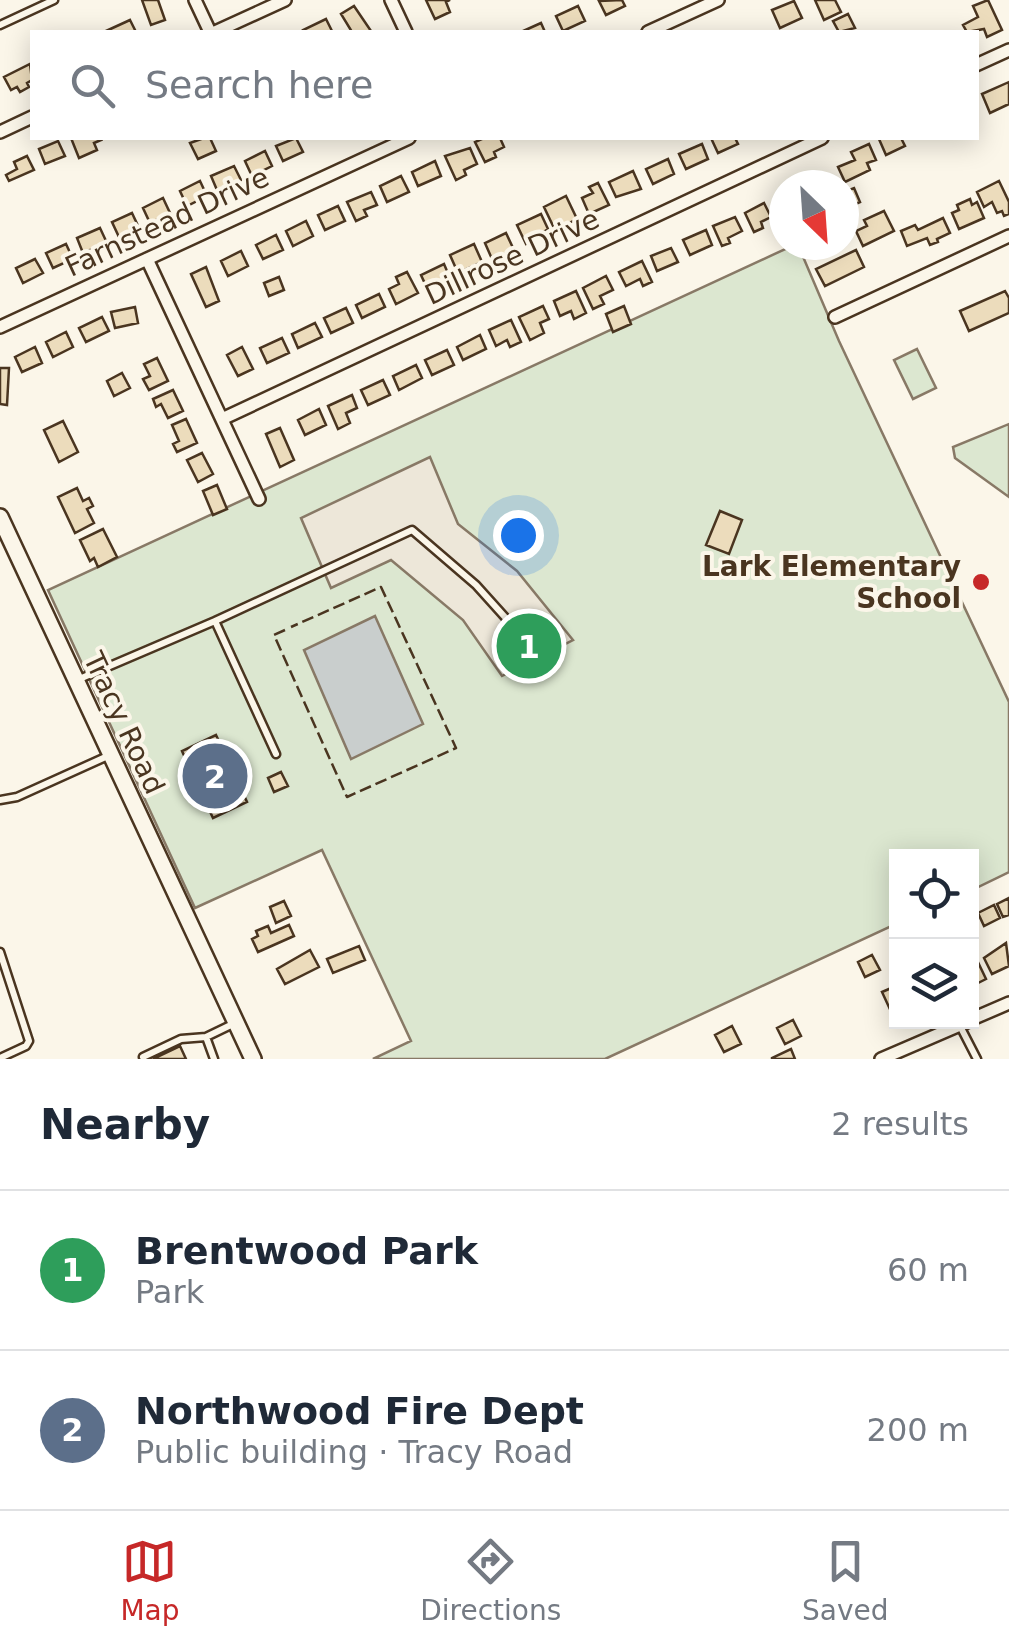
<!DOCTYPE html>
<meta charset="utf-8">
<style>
:root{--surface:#fff;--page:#f6f6f7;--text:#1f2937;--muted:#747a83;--line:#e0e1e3;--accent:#c62828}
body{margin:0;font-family:"DejaVu Sans",sans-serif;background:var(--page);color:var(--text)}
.controls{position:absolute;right:30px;bottom:30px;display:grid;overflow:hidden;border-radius:0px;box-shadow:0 5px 25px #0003}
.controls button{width:90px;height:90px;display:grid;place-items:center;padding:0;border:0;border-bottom:2px solid var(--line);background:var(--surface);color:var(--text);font:50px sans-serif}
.compass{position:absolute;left:769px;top:170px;width:90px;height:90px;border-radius:50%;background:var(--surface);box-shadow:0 5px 25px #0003;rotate:155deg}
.you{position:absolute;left:518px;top:535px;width:35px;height:35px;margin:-25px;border:8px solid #fff;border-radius:50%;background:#1a73e8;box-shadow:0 0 0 15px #1a73e833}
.badge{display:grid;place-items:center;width:65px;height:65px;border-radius:50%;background:var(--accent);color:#fff;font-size:32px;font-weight:700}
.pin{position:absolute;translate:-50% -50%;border:5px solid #fff;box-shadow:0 2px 10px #0006}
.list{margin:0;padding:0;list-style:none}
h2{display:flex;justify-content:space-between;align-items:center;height:130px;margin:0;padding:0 40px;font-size:42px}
h2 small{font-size:32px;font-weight:400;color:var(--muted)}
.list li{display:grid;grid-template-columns:65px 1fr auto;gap:30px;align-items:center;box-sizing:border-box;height:160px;padding:0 40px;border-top:2px solid var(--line)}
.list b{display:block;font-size:38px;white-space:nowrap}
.list p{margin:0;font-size:32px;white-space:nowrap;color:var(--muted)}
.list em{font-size:32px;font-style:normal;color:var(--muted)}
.icon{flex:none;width:55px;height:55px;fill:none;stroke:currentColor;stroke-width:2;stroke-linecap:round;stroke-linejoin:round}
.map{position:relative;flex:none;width:1009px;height:1059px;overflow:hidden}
.search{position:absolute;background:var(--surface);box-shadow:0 5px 25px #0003;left:30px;right:30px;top:30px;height:110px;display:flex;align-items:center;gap:25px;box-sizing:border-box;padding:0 35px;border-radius:0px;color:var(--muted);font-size:38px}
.sheet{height:450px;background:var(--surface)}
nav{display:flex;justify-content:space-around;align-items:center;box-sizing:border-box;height:140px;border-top:2px solid var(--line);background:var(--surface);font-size:28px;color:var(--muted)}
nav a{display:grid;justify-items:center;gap:5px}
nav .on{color:var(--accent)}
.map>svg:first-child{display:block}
.green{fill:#dce7d0;stroke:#887966;stroke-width:2.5}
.parking{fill:#ede7d9;stroke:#887966;stroke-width:2.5}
.water{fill:#c9cecd;stroke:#887966;stroke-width:2.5}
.building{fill:#ecdcbc;stroke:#4a3520;stroke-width:2.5}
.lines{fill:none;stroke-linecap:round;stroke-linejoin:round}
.service-casing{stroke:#4a3520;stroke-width:11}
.minor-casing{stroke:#4a3520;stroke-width:16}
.tertiary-casing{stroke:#4a3520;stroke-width:20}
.service{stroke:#fbf6e9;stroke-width:6}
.minor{stroke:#fbf6e9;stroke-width:11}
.tertiary{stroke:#fbf6e9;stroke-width:15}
.fence{stroke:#4a3520;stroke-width:2.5;stroke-dasharray:12 5;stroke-linecap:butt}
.poi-dot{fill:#c62828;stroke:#fbf6e9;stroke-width:4}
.labels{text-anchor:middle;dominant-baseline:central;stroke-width:8;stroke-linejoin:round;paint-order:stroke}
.street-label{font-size:28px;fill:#4a3520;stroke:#fbf6e9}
.poi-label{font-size:28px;font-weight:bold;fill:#4a3520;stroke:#fbf6e9;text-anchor:end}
</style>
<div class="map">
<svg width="1009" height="1059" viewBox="0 0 1009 1059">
<rect width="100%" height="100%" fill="#fbf6e9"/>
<path class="green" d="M794,245H798L839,341L1009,702V872L972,890V856H896V924L605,1059H373L411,1041L322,850L195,908L48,590Z
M917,349L936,388L913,399L894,360Z
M1009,424V497L955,458L953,447Z"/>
<path class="parking" d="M430,457L458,524L517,571L573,640L502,676L463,620L391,560L331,588L301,518Z"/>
<path class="water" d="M375,616L423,724L351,759L304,650Z"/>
<path class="building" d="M142,0H158L165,20L151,25Z
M426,0H450L446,2L450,12L435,19Z
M622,0L625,6L606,15L599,1Z
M815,0H835L841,12L824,20Z
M988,0L1002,30L987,37L984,29L967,32L963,25L978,17L973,6Z
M794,1L802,18L780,28L772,10Z
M354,6L371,31L369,32H352L341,14Z
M578,6L585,21L563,31L556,16Z
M848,14L855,28L839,32L833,21Z
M326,19L332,31L304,32L303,30Z
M130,20L136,32H107L106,31Z
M541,23L545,32H521Z
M30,64L32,80L27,83L29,87L20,92L17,87L11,90L4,77Z
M1009,82V104L990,113L982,94Z
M71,138H99L101,140L94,143L97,150L79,158Z
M204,138H210L216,151L198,159L190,143Z
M296,138L303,152L283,161L276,146Z
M484,138H500L504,147L494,152L496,157L485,162L475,142Z
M711,138H735L738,144L718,153Z
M883,138H901L905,146L886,155L879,139Z
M58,141L65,156L45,164L39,149Z
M702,144L708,159L686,169L679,154Z
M869,144L876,160L867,163L870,170L845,182L838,167L855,160L851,152Z
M470,148L477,164L464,170L466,175L456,180L445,156Z
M265,151L272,166L252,176L245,161Z
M27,156L34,170L9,181L6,175L17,169L14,162Z
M668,159L674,174L653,184L646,169Z
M435,161L441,176L418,186L412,172Z
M234,166L241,180L217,190L211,176Z
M633,171L641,189L616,197L609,182Z
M801,175L806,185H790L788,181Z
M401,176L409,192L387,202L380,186Z
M200,181L207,196L187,206L180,191Z
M999,181L1009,202V214L1004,216L1002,211L997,213L992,202L984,207L977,192Z
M598,183L609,205L589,214L582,198L593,193L589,187Z
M854,188L860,202L847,208L844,192Z
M371,192L377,205L364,210L367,216L356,221L347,202Z
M566,196L577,219L555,230L544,207Z
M163,198L170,213L150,223L143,208Z
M970,199L972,205L977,202L984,218L959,229L952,213L959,210L957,205Z
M764,203L771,217L761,222L763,228L754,232L745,213Z
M338,206L345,221L325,230L318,215Z
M884,211L894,231L863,246L856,231L867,226L864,220Z
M132,213L139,228L119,237L112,222Z
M541,214L548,229L526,244L517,225Z
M735,217L742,231L728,238L730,243L722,246L713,226Z
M943,218L950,233L937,239L938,242L930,245L927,238L907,246L901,231L915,225L918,230Z
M306,221L313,236L293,246L286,231Z
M100,228L107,243L83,253L77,238Z
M706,230L712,245L690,255L683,240Z
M506,233L514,250L492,259L485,243Z
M276,235L283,250L263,259L256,245Z
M66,244L73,259L53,268L46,253Z
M474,244L482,262L458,273L450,255Z
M671,248L678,262L657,271L651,256Z
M856,250L864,267L825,286L816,269Z
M241,251L248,266L228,276L221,261Z
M35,259L43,273L23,283L16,268Z
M642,261L652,282L643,286L640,279L626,286L619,272Z
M444,264L450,278L427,288L421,275Z
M206,267L219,301L206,307L191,274Z
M407,272L418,293L396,304L389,289L399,284L396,277Z
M606,276L613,290L600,296L604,304L593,309L583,288Z
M279,277L284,290L269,296L264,283Z
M576,291L586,313L574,319L571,311L560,316L554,301Z
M1005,291L1009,298V313L969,331L960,311Z
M379,294L385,307L362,318L356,305Z
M543,306L549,319L540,323L544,333L530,340L519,317Z
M624,306L631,324L613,332L606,314Z
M135,307L138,323L115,328L111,312Z
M346,308L353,323L331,333L324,318Z
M102,317L109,331L86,342L79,328Z
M511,320L521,342L510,347L507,340L496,346L489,330Z
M315,323L322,337L298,348L292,334Z
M66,332L73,347L53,357L46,342Z
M480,335L486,349L463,360L457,347Z
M282,338L289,353L267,363L260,348Z
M35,347L42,363L22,372L15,357Z
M242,347L253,369L238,376L227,355Z
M447,350L454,365L432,375L425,360Z
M157,358L168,381L149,390L143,379L150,376L144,364Z
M416,365L422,378L399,390L393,376Z
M0,368H9L7,405L0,404Z
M122,373L130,388L114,396L107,381Z
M383,380L390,395L368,405L361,390Z
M173,390L183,411L168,418L161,404L156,407L153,399Z
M352,395L357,408L346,413L350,423L338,429L328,406Z
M319,409L326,425L305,435L298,420Z
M186,419L197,443L177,452L173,444L179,441L172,425Z
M63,421L78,452L59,462L44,430Z
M280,428L294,460L280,467L266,434Z
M202,453L213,474L198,482L187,460Z
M217,485L227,509L213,515L203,491Z
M77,488L83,501L89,498L93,506L87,509L94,523L75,533L58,497Z
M720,511L742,520L729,554L706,545Z
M103,529L117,557L98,567L94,558L90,561L80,540Z
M216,735L247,802L213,818L182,751Z
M281,772L288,786L274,792L268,778Z
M1009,898V915L1003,917L997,904Z
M284,901L291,916L276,923L270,907Z
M994,905L1000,918L984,926L978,913Z
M289,925L294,936L258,952L252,939L258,936L256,931L268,926L271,933Z
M1006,943L1009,966L992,974L984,958Z
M359,946L365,960L333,973L327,959Z
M310,950L319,967L285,984L277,969Z
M872,955L880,970L865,977L858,962Z
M976,958L986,979L972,986V959Z
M896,986V1017L894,1018L882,992Z
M793,1020L801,1036L785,1044L777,1028Z
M732,1026L741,1044L724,1052L715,1035Z
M180,1046L186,1059H153Z
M791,1049L795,1059H772V1058Z"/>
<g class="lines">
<g class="service-casing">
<path id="service" d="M0,25L54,0
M215,621L412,530L476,585L529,644
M77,680L215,621L276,754
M0,800L17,797L110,755
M0,952L29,1041L26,1046L0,1058
M960,1026L977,1059
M143,1057L181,1039L206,1037
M214,1059L206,1037L235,1023"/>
</g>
<g class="minor-casing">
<path id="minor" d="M195,0L210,32
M391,0L406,32
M215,32L285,0
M648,32L718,0
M976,65L1009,50
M0,132L32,117
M147,259L259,499
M835,317L1009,236
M0,327L409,138
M222,419L822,138
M972,1019L1009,1003
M881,1059L967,1022"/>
</g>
<g class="tertiary-casing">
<path id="tertiary" d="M0,517L253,1059"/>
</g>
<use href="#service" class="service"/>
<use href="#minor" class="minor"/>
<use href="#tertiary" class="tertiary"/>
<path class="fence" d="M285,630L274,635L347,797L456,748L381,587L291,627"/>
</g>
<circle class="poi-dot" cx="981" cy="582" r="10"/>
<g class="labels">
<g class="street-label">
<text transform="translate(167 222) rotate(-25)">Farnstead Drive</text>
<text transform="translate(512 257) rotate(-25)">Dillrose Drive</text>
<text transform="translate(124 723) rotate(65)">Tracy Road</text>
</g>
<g class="poi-label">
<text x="961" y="566">Lark Elementary<tspan x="961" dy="32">School</tspan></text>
</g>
</g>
</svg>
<div class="controls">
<button><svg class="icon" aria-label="locate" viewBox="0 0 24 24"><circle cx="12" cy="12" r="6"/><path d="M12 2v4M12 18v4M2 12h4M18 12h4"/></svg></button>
<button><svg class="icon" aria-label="layers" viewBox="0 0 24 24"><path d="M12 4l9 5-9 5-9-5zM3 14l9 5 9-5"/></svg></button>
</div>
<svg class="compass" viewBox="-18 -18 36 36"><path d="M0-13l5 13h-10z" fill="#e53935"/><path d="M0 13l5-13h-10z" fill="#747a83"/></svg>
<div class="you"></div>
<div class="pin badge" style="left:529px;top:646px;background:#2e9e5b">1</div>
<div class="pin badge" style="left:215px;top:776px;background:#5c6f8a">2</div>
<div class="search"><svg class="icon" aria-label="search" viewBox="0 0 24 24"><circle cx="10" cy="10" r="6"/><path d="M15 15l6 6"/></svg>Search here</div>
</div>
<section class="sheet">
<h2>Nearby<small>2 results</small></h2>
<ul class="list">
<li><span class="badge" style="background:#2e9e5b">1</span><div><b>Brentwood Park</b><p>Park</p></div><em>60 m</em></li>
<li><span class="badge" style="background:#5c6f8a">2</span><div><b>Northwood Fire Dept</b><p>Public building · Tracy Road</p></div><em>200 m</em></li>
</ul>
</section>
<nav>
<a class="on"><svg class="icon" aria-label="map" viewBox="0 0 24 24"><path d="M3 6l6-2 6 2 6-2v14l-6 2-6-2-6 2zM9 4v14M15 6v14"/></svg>Map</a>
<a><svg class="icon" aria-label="directions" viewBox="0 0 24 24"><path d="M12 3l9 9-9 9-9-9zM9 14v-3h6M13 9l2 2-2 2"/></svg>Directions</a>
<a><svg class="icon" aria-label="saved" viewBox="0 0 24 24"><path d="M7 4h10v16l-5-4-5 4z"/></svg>Saved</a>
</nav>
